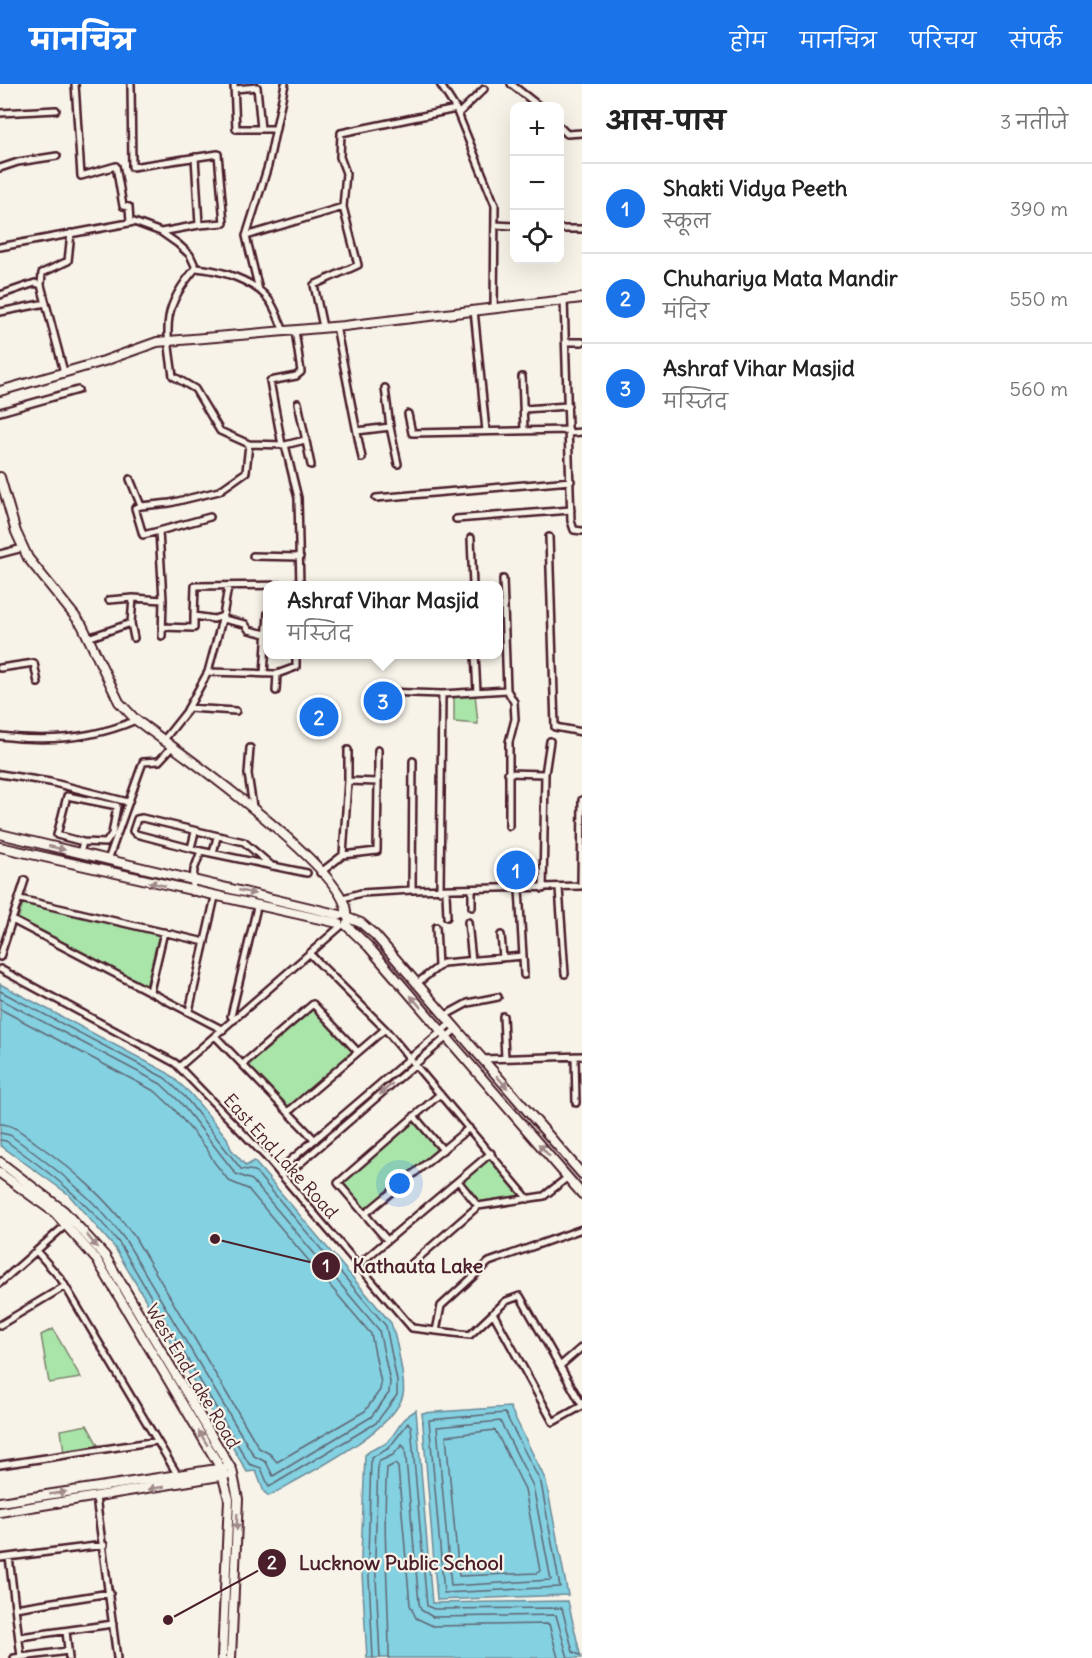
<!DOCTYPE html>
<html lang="hi">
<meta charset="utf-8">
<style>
:root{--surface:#fff;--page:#f2f2f2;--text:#222;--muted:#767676;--line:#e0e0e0;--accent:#1a73e8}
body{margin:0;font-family:Delius,"Playpen Sans Deva",sans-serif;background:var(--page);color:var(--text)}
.controls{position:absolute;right:18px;top:18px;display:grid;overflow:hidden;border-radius:12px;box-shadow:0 6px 24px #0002}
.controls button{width:54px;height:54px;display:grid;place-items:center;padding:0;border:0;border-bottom:2px solid var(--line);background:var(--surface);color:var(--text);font:30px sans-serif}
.you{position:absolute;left:400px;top:1100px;width:21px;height:21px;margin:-15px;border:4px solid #fff;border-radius:50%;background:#1a73e8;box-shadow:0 0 0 9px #1a73e833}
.badge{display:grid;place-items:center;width:39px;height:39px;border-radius:50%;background:var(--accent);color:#fff;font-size:20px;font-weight:700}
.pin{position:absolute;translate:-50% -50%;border:3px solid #fff;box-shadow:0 2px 6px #0006}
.popup{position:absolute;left:263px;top:497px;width:240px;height:78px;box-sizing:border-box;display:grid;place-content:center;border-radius:12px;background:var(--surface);filter:drop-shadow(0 2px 4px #0005);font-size:20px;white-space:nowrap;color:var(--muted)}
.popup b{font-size:22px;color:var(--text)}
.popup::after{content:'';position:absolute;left:50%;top:100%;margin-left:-12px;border:12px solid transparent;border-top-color:var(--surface)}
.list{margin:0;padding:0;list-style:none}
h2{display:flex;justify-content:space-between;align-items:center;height:78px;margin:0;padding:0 24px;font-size:26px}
h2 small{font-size:20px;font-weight:400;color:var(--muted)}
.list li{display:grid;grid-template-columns:39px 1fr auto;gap:18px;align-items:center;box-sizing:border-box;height:90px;padding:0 24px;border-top:2px solid var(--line)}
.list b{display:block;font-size:22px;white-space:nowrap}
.list p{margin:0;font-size:20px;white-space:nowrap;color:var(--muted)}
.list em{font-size:20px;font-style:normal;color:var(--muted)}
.icon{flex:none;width:33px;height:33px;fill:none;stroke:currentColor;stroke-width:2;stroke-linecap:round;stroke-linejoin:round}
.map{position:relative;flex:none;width:582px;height:1574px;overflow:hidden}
header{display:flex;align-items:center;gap:36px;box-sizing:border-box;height:84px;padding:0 30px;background:var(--accent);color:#fff}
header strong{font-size:28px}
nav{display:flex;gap:33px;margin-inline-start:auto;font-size:21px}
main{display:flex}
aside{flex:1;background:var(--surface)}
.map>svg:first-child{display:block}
.green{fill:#a9e4a9;stroke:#7a826a;stroke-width:1.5}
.water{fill:#83d1e1;stroke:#6c8a98;stroke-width:1.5}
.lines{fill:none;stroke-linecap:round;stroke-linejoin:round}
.shore{stroke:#616674;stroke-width:1.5}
.street-casing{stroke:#4a1f2b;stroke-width:10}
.secondary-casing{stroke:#4a1f2b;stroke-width:12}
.street{stroke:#f7f3e8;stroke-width:5}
.secondary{stroke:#f7f3e8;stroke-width:8}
.oneway{fill:#a0898a}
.labels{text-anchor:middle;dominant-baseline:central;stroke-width:4.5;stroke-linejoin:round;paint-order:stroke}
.street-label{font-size:18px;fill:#4a1f2b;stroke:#f7f3e8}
.leader{fill:none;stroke:#4a1f2b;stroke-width:2}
.callout-dot{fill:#4a1f2b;stroke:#f7f3e8;stroke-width:2}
.mark-label{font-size:18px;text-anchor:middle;font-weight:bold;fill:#fff}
.callout-label{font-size:20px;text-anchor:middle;font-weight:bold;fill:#4a1f2b;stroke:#f7f3e8;stroke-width:4.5;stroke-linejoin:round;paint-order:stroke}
</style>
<header>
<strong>मानचित्र</strong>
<nav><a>होम</a><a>मानचित्र</a><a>परिचय</a><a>संपर्क</a></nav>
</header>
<main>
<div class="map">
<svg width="582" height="1574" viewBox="0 0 582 1574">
<rect width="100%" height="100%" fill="#f7f3e8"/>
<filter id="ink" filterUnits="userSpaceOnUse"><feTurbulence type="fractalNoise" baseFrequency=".0167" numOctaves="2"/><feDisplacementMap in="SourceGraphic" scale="12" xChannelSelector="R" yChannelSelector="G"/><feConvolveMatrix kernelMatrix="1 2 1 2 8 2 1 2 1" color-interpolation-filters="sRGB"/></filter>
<g filter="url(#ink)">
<path class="green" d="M475,609L478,640L454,638V611Z
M23,819L159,851L146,903L18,835Z
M313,926L353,967L288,1023L247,980Z
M415,1037L438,1064L366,1126L343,1099Z
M490,1074L522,1111L479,1118L462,1098Z
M53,1245L81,1294L49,1299L41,1251Z
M87,1341L99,1363L64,1369L61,1346Z"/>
<path class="water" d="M0,900L168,989L190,1009L227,1054L231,1065L246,1082L254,1077L391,1239C396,1253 406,1299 403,1311C394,1348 301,1393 269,1412L264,1408L256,1387L247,1388L115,1164L68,1110L0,1061Z
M510,1323L546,1397L568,1511L437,1516L422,1329Z
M416,1326L432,1519L568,1517L581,1574H367L361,1473L365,1371C371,1364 379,1364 386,1359C398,1348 398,1337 416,1326Z"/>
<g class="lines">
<path class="shore" d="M0,907L165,994L185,1013L241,1085L255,1087L386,1242L397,1297V1311L376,1339L269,1403L261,1384L249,1380L120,1160C84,1115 52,1090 6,1057L0,1056
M0,915L161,1000L180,1018L236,1090L252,1096L379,1246L390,1298L389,1309L371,1333L273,1392L266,1378L254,1372L126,1157C94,1113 54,1083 10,1051L0,1049
M0,925L156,1008L173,1024L207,1065L214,1078L229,1097L248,1105L371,1250L381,1299L380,1306L365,1327L277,1378L270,1370L259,1364L134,1152C106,1114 74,1086 36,1059C25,1051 14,1040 0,1040
M505,1329L541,1399L560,1503L444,1509L429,1336Z
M500,1337L533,1402L551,1496L451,1502L437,1343Z
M495,1346L525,1405L540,1487L537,1489L459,1492L446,1352Z
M373,1574L368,1473L371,1374L389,1364L408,1339L411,1342L427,1522L434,1525L562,1524L573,1568L582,1572
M380,1574L375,1473L378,1378L393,1371L402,1361L405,1364L419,1519L421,1526L433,1533L556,1531L568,1574
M389,1574C389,1510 382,1448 387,1384L395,1380L398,1383L410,1521L416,1534L433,1542L549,1540L558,1574"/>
<g class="street-casing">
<path id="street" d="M75,0L81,92L116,82L123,122L129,123L130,139
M131,0L132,83L218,70L224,139L199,141L195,73
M234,0L236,45H276
M440,0L456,25L495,121L494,224
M511,0L539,22
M235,5L257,3L261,45
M0,29L56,26
M458,30L484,5
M560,43L567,50L582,49
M0,84L18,78L57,72
M495,141L514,142
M560,145H582
M161,148L199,141
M246,152L343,123L346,89L340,73L341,49L456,25
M0,163L134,138L161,148L178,160L190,171L196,184C220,186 254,196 269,216C276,225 279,237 284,247
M196,184C161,224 166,243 173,292L195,305L220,347L249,360L285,361L298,414L300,502
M41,201L42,189L68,177L71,149
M259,206L246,152L268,82L285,0
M0,211L35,199L41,201L64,288
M564,216L571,437L574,446L582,447
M474,226L486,347
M0,228L46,219
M336,242L362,374
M323,243L314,201L358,181L343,123
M566,258H582
M522,293L524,345
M298,319L311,381
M524,325L568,322
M0,328L78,306
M408,330L412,349L569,346
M390,343L398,380
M357,347L390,343L385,304
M569,349L582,348
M282,361L270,297L296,292L301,288L295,246
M285,361L305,356
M130,395L141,422L170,419L219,407L246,388L249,360
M376,414L571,397
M456,435L571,426
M159,447L210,433
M549,453L555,643L582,648
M471,454L473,502
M0,470L23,464
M253,472L300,473
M503,495L507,606L514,618L515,635L509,658V742
M228,503L223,532L214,535L194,532L195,502L300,501
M109,516L133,514
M223,535L245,540L249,546L266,550
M131,539L134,554
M162,543L194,544V532
M162,552L163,516
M88,554L131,539L133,514L163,516L159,447L143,451L135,424L141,422
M475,570L477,608
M0,584L34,579L38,599
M208,588L223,532
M264,590L268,529
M277,590L296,583V570
M383,608L442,610
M188,624L236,627
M0,652C46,658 93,655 136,636
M163,657L186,628L208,588L277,590L276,607
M250,664L248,690L253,723
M508,689L545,690
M0,690L50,698L128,718
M348,697V666
M378,698V666
M191,764L195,748
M201,767L307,789
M80,769L83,758L106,759L112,750L117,722L67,712L57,751L83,758
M213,769L217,753
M108,776L143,678L159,677L172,663
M320,789L343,771L348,697L378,698L377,767L343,771
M559,804L565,890
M519,805L523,872
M543,805L545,690L550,657
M412,806L413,677
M440,807L442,610L507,606
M446,807L447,833
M192,808L194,786L201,767L136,750L133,747L137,735L142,734L244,758L272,782
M343,814L361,809L412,806L581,802L582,716
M20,815L205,858
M472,823V807
M14,837L223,946
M468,838L472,877
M436,843L438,882
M501,851L503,874
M310,870L385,945L528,1115
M0,873L25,796
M0,885L175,979L266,1073L412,1244L470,1251L506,1217L520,1212L582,1321
M416,900L443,879L523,872L524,891
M150,907L164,848
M189,927L215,813
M444,932L468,919L498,913
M503,932L505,974
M234,936L231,932L257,823
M215,952L315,1056
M575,972L576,1019
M482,975L582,972
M243,980L313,920L358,968
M179,983L341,842
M288,1028L385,945
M414,1032L443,1066
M280,1090L285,1081L450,940
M280,1090L290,1088L455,946
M458,1097L478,1122L544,1112L568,1093
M365,1130L469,1044
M387,1156L338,1099L440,1010
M38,1169L61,1195L177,1390
M358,1181L491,1069
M409,1182L478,1122
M0,1199L68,1139
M493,1229L553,1338L582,1322
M0,1241L65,1202
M436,1247L441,1222L489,1178L582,1145
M560,1282L582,1263
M0,1381L157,1357
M96,1413L117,1574
M9,1473L21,1573
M0,1474L104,1461
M15,1524L110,1509
M66,1547L69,1574
M20,1553L113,1540
M14,1574L68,1567"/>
</g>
<g class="secondary-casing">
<path id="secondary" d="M0,307L104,277L157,258L344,242L582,214
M0,393L16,448L28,474L82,541L119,618L136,636C173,663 352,789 346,831
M0,750L340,831
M0,763L338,839
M348,834L361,839L375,851L582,1090
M346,841L368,862L582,1110
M0,1078L64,1127L105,1172L232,1386L238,1415L231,1574
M0,1089L55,1129L97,1176L220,1383L229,1415L222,1574
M0,1418L224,1384
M0,1428L226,1391"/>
</g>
<use href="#street" class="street"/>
<use href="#secondary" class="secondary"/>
</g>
<defs><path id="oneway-solid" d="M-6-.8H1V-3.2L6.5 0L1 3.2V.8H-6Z" transform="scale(1.5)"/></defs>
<g class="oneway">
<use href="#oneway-solid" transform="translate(57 764) rotate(13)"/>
<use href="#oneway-solid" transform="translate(157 800) rotate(-167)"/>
<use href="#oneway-solid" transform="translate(247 808) rotate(13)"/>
<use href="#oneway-solid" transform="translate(416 918) rotate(-131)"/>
<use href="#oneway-solid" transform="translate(502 998) rotate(49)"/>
<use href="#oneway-solid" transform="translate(386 1005) rotate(139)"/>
<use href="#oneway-solid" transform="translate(544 1066) rotate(-131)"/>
<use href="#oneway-solid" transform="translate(92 1157) rotate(51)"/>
<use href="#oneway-solid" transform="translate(203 1354) rotate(-121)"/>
<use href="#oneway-solid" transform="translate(156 1404) rotate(171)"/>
<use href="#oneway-solid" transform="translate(58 1409) rotate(-9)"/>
<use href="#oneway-solid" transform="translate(237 1438) rotate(92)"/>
</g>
</g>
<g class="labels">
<g class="street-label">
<text transform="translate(281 1072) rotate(48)">East End Lake Road</text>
<text transform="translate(193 1292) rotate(59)">West End Lake Road</text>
</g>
</g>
<path class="leader" d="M215 1155L326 1182M168 1536L272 1479"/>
<g class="callout-dot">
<circle cx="215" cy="1155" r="6"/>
<circle cx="168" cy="1536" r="6"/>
<circle cx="326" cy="1182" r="15"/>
<circle cx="272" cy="1479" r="15"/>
</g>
<g class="mark-label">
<text x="326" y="1188">1</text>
<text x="272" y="1485">2</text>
</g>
<g class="callout-label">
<text x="418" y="1189">Kathauta Lake</text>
<text x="401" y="1486">Lucknow Public School</text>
</g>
</svg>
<div class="controls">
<button>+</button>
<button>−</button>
<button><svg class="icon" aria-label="locate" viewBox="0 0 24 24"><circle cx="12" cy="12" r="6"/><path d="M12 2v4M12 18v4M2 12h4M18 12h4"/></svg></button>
</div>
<div class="you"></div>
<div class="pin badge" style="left:516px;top:786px">1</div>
<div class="pin badge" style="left:319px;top:633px">2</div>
<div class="pin badge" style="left:383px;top:617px">3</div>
<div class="popup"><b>Ashraf Vihar Masjid</b>मस्जिद</div>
</div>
<aside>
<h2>आस-पास<small>3 नतीजे</small></h2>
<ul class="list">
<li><span class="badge">1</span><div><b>Shakti Vidya Peeth</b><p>स्कूल</p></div><em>390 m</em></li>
<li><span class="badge">2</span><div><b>Chuhariya Mata Mandir</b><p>मंदिर</p></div><em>550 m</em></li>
<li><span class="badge">3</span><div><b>Ashraf Vihar Masjid</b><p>मस्जिद</p></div><em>560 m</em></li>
</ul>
</aside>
</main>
